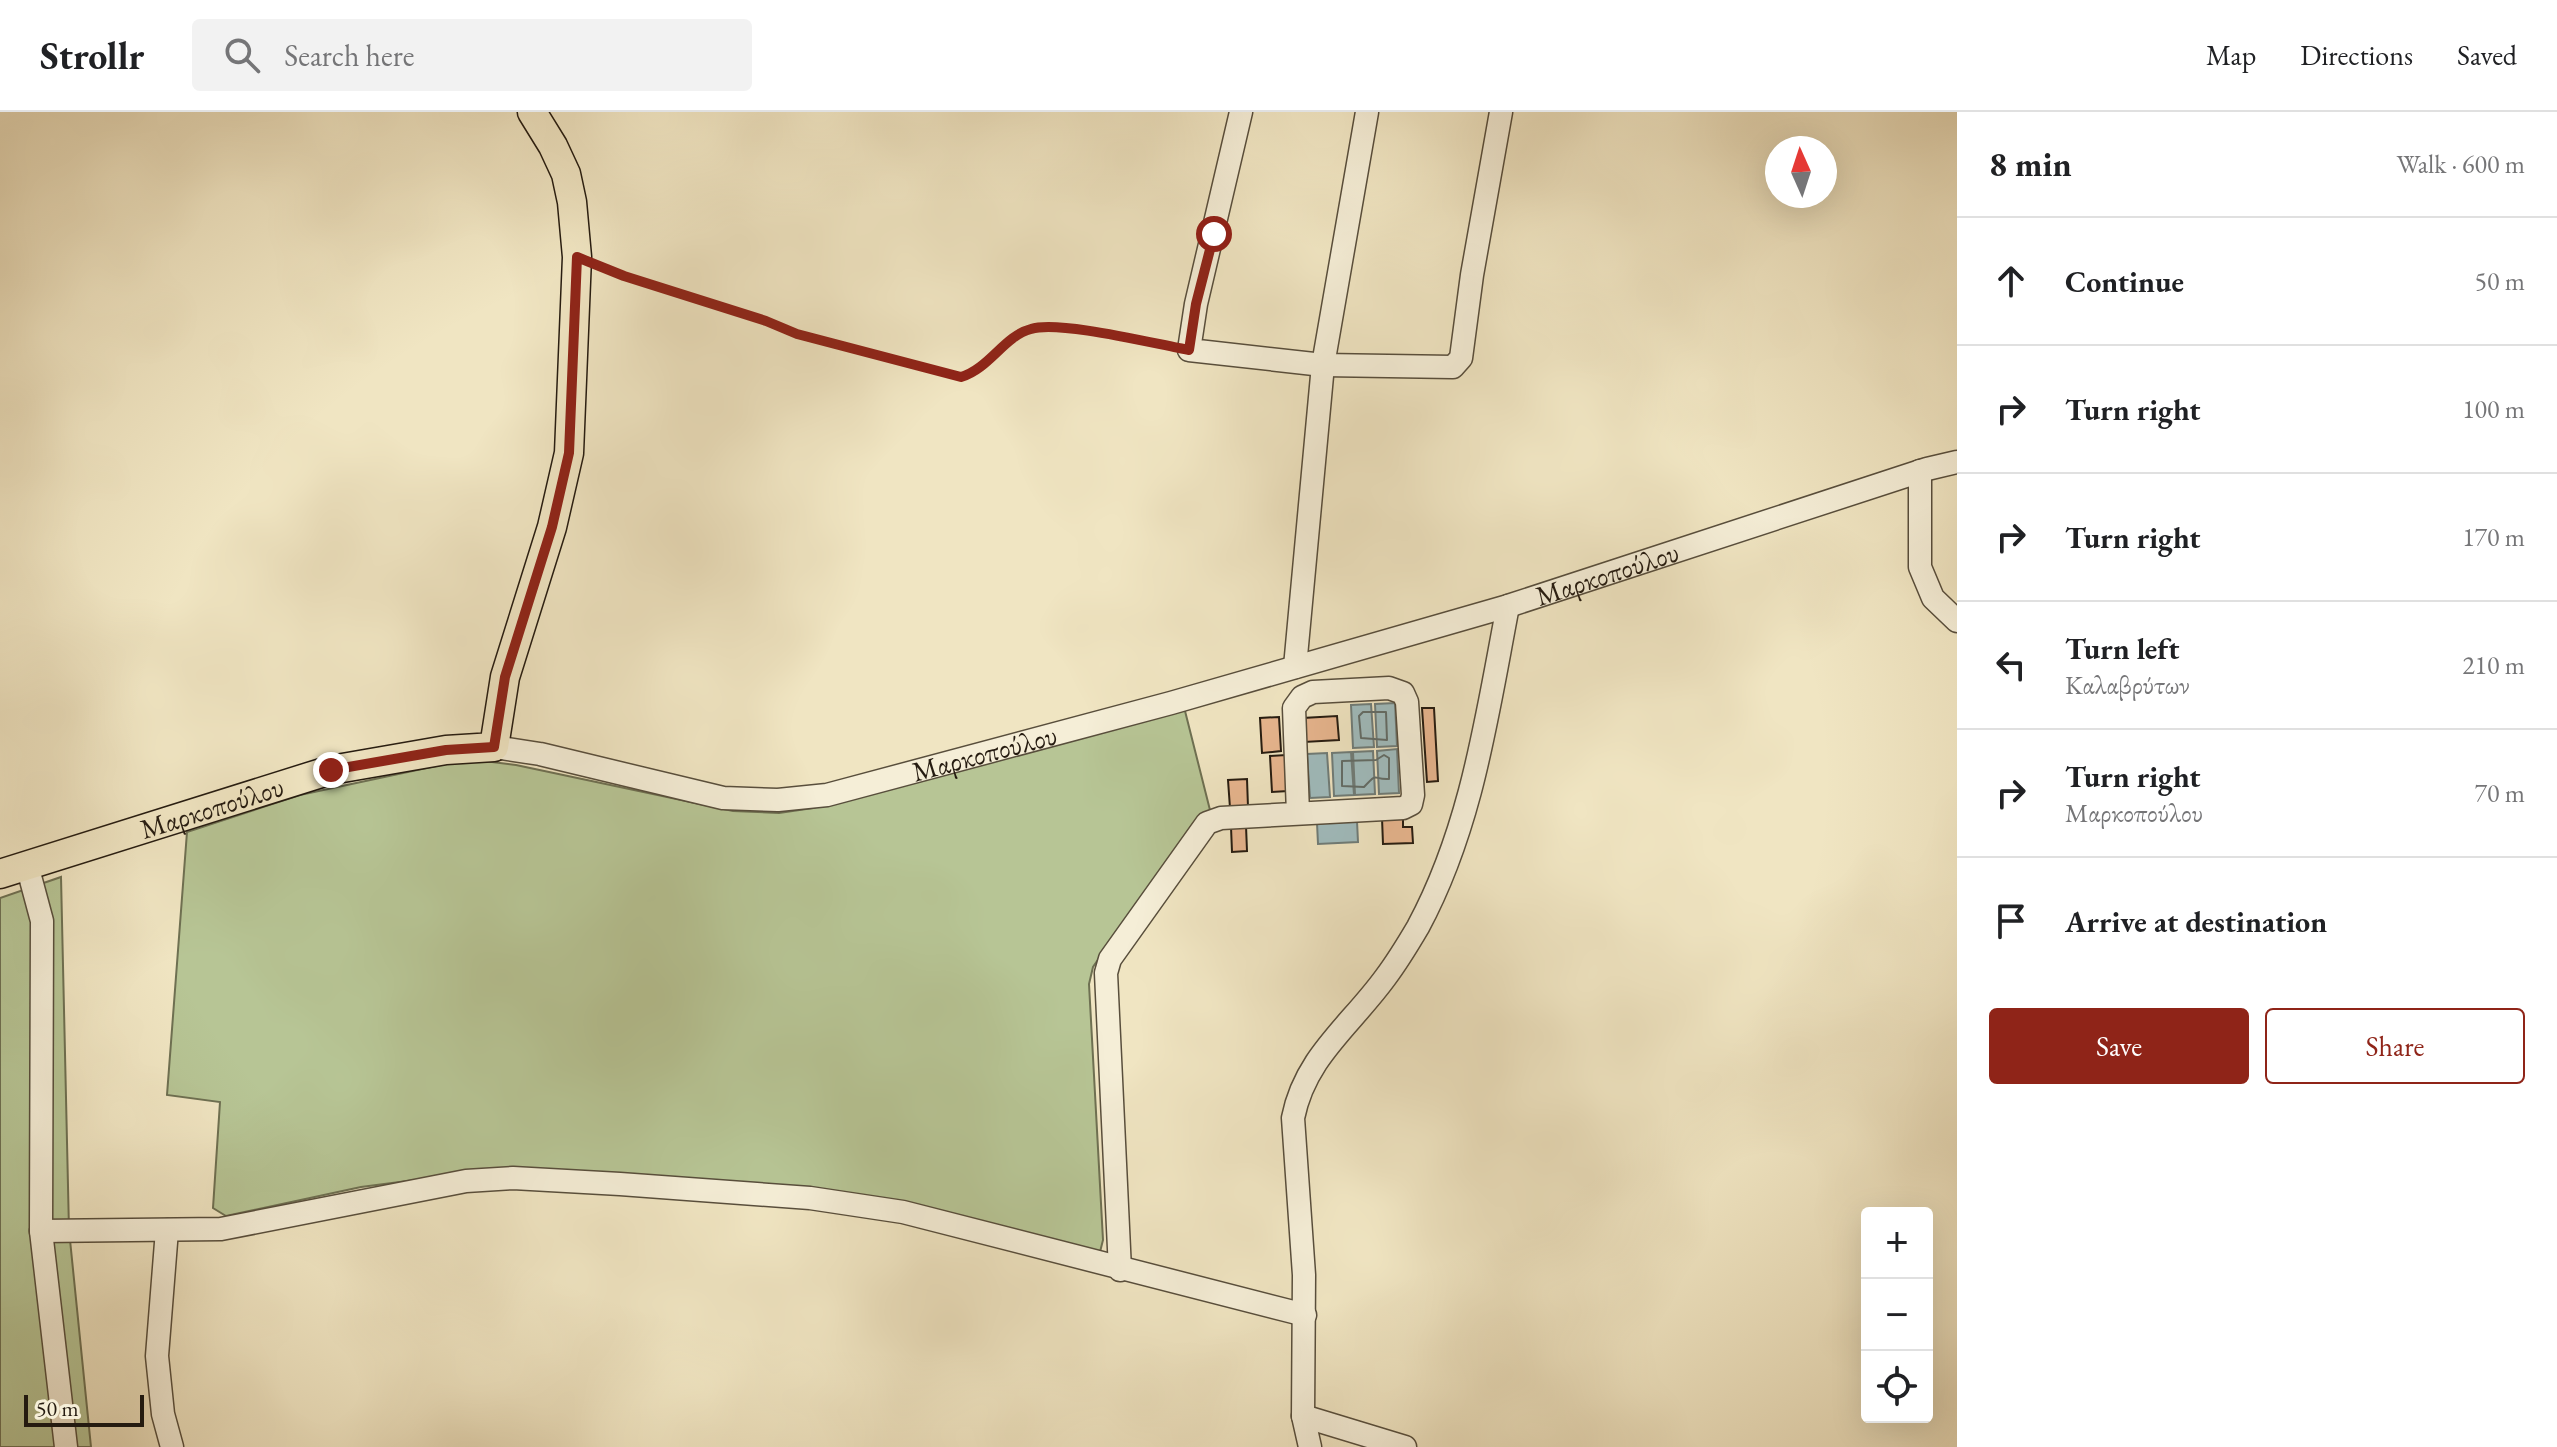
<!DOCTYPE html>
<meta charset="utf-8">
<style>
:root{--surface:#fff;--page:#f2f2f2;--text:#202124;--muted:#757577;--line:#e0e0e0;--accent:#8f2418}
body{margin:0;font-family:"EB Garamond",serif;background:var(--page);color:var(--text)}
.controls{position:absolute;right:24px;bottom:24px;display:grid;overflow:hidden;border-radius:8px;box-shadow:0 8px 32px #0002}
.controls button{width:72px;height:72px;display:grid;place-items:center;padding:0;border:0;border-bottom:2px solid var(--line);background:var(--surface);color:var(--text);font:40px sans-serif}
.compass{position:absolute;left:1765px;top:24px;width:72px;height:72px;border-radius:50%;background:var(--surface);box-shadow:0 8px 32px #0002;rotate:357deg}
.scale{position:absolute;left:24px;bottom:20px;width:120px;box-sizing:border-box;padding-left:8px;border:4px solid #251b10;border-top:0;font-size:22px;line-height:28px;white-space:nowrap;color:#251b10;-webkit-text-stroke:6px #f5eed7;paint-order:stroke}
.stop{position:absolute;width:24px;height:24px;margin:-18px;border:6px solid #8f2418;border-radius:50%;background:#fff}
.stop.end{background:#8f2418;border-color:#fff;box-shadow:0 2px 8px #0008}
.list{margin:0;padding:0;list-style:none}
h2{display:flex;justify-content:space-between;align-items:center;height:104px;margin:0;padding:0 32px;font-size:34px}
h2 small{font-size:26px;font-weight:400;color:var(--muted)}
.list li{display:grid;grid-template-columns:52px 1fr auto;gap:24px;align-items:center;box-sizing:border-box;height:128px;padding:0 32px;border-top:2px solid var(--line)}
.list b{display:block;font-size:30px;white-space:nowrap}
.list p{margin:0;font-size:26px;white-space:nowrap;color:var(--muted)}
.list em{font-size:26px;font-style:normal;color:var(--muted)}
.actions{display:flex;gap:16px;padding:24px 32px}
.actions a{flex:1;padding:18px 0;border:2px solid var(--accent);border-radius:8px;text-align:center;font-size:28px;color:var(--accent)}
.actions .main{background:var(--accent);color:#fff}
.icon{flex:none;width:44px;height:44px;fill:none;stroke:currentColor;stroke-width:2;stroke-linecap:round;stroke-linejoin:round}
.map{position:relative;flex:none;width:1957px;height:1335px;overflow:hidden}
header{display:flex;align-items:center;gap:48px;box-sizing:border-box;height:112px;padding:0 40px;background:var(--surface);border-bottom:2px solid var(--line)}
header strong{font-size:38px}
nav{display:flex;gap:44px;margin-inline-start:auto;font-size:28px}
.search{width:560px;height:72px;background:var(--page);display:flex;align-items:center;gap:20px;box-sizing:border-box;padding:0 28px;border-radius:8px;color:var(--muted);font-size:30px}
main{display:flex}
aside{flex:1;background:var(--surface)}
.map>svg:first-child{display:block}
.green{fill:#b7c595;stroke:#6e7052;stroke-width:2}
.water{fill:#a0bcbe;stroke:#6f7c78;stroke-width:2}
.lines{fill:none;stroke-linecap:round;stroke-linejoin:round}
.shore{stroke:#626c67;stroke-width:2}
.building{fill:#e8b68f;stroke:#251b10;stroke-width:2}
.minor-casing{stroke:#584e3c;stroke-width:25}
.major-casing{stroke:#251b10;stroke-width:31}
.path{stroke:#251b10;stroke-width:3;stroke-dasharray:6 4;stroke-linecap:butt}
.minor{stroke:#f5eed7;stroke-width:22}
.major{stroke:#f0e5c2;stroke-width:28}
.route{stroke:#8f2418;stroke-width:10}
.labels{text-anchor:middle;dominant-baseline:central;stroke-width:6;stroke-linejoin:round;paint-order:stroke}
.street-label{font-size:28px;fill:#251b10;stroke:#f5eed7}
</style>
<header>
<strong>Strollr</strong>
<div class="search"><svg class="icon" aria-label="search" viewBox="0 0 24 24"><circle cx="10" cy="10" r="6"/><path d="M15 15l6 6"/></svg>Search here</div>
<nav><a>Map</a><a>Directions</a><a>Saved</a></nav>
</header>
<main>
<div class="map">
<svg width="1957" height="1335" viewBox="0 0 1957 1335">
<rect width="100%" height="100%" fill="#f0e5c2"/>
<filter id="stains"><feTurbulence type="fractalNoise" baseFrequency=".0025" numOctaves="4"/><feColorMatrix values="0 0 0 0 .2 0 0 0 0 .09 0 0 0 0 .02 0 0 0 .5 -.17"/></filter>
<radialGradient id="worn" r=".72"><stop offset=".6" stop-color="#630" stop-opacity="0"/><stop offset="1" stop-color="#630" stop-opacity=".3"/></radialGradient>
<path class="green" d="M1184,595L1211,702L1192,713L1093,855L1089,872L1103,1128L1100,1140L906,1093L508,1056L361,1075L226,1104L213,1096L220,990L167,983L187,720L300,683L450,651L484,649L516,653L733,699L779,701L813,696Z
M61,765L69,1118L91,1335H0V786Z"/>
<path class="water" d="M1395,591L1397,634L1377,635L1375,592Z
M1371,592L1374,635L1353,636L1351,593Z
M1397,637L1399,681L1379,682L1377,639Z
M1373,639L1375,682L1355,683L1353,640Z
M1351,640L1354,683L1334,684L1332,641Z
M1327,641L1330,685L1310,686L1307,642Z
M1357,709L1358,730L1318,732L1317,711Z"/>
<g class="lines">
<path class="shore" d="M1363,600H1386L1387,628L1361,626L1359,604Z
M1384,643L1389,646V667C1372,668 1379,659 1364,675L1342,674V649L1376,648Z"/>
</g>
<path class="building" d="M1422,596H1434L1438,669L1427,670Z
M1337,604L1339,628L1304,630L1303,606Z
M1279,605L1281,639L1262,641L1260,606Z
M1286,643L1288,679L1272,680L1270,644Z
M1247,667L1248,695L1230,696L1228,668Z
M1403,705V715H1412L1413,731L1383,732L1382,706Z
M1246,714L1247,739L1232,740L1231,715Z"/>
<g class="lines">
<g class="minor-casing">
<g id="minor">
<path d="M1241,0L1196,192L1189,238L1323,253L1453,255L1461,246L1472,163L1501,0"/>
<path d="M1920,359V455L1933,486L1957,509"/>
<path d="M1295,555L1323,253L1367,0"/>
<path id="s1" d="M494,635L540,642L723,686L778,688L827,683L1171,591L1508,494L1927,357L1957,350"/>
<path d="M27,753L42,809L41,1119L66,1335"/>
<path d="M167,1118L157,1244L163,1302L172,1335"/>
<path d="M41,1119L221,1117L466,1069L513,1066L620,1072L810,1086L903,1100L1305,1203"/>
<path d="M1120,1158L1106,861L1110,847L1207,711L1221,706L1403,696L1411,692L1413,683L1407,590L1403,581L1389,576L1313,580L1302,585L1294,596L1298,701"/>
<path d="M1303,1304L1405,1335"/>
<path d="M1310,1335L1303,1304L1304,1163L1293,1006C1305,945 1350,914 1385,866C1397,850 1408,832 1418,815C1472,715 1487,603 1508,494"/>
</g>
</g>
<g class="major-casing">
<g id="major">
<path id="s2" d="M0,762L331,658L446,638L494,635L505,565L552,415L569,341L577,145L572,90L566,62L553,34L532,0"/>
</g>
</g>
<path class="path" d="M599,154L766,209L797,222L961,265C988,256 1001,231 1026,219C1051,206 1142,230 1172,235"/>
<use href="#minor" class="minor"/>
<use href="#major" class="major"/>
</g>
<g class="lines">
<path class="route" d="M331,658L446,638L494,635L505,565L552,415L569,341L577,145L624,164L766,209L797,222L961,265C990,256 1004,224 1031,217C1059,208 1155,232 1189,238L1196,192L1214,122"/>
</g>
<g class="labels">
<g class="street-label">
<text stroke="none"><textPath href="#s1" startOffset="1150">Μαρκοπούλου</textPath></text>
<text stroke="none"><textPath href="#s1" startOffset="502">Μαρκοπούλου</textPath></text>
<text stroke="none"><textPath href="#s2" startOffset="222">Μαρκοπούλου</textPath></text>
</g>
</g>
<rect width="100%" height="100%" filter="url(#stains)"/>
<rect width="100%" height="100%" fill="url(#worn)"/>
</svg>
<div class="controls">
<button>+</button>
<button>−</button>
<button><svg class="icon" aria-label="locate" viewBox="0 0 24 24"><circle cx="12" cy="12" r="6"/><path d="M12 2v4M12 18v4M2 12h4M18 12h4"/></svg></button>
</div>
<svg class="compass" viewBox="-18 -18 36 36"><path d="M0-13l5 13h-10z" fill="#e53935"/><path d="M0 13l5-13h-10z" fill="#757577"/></svg>
<div class="scale">50 m</div>
<div class="stop" style="left:1214px;top:122px"></div>
<div class="stop end" style="left:331px;top:658px"></div>
</div>
<aside>
<h2>8 min<small>Walk · 600 m</small></h2>
<ul class="list">
<li><svg class="icon" aria-label="ahead" viewBox="0 0 24 24"><path d="M12 20V5M6 11l6-6 6 6"/></svg><div><b>Continue</b></div><em>50 m</em></li>
<li><svg class="icon" aria-label="right" viewBox="0 0 24 24"><path d="M7 20v-9h11M14 6l5 5-5 5"/></svg><div><b>Turn right</b></div><em>100 m</em></li>
<li><svg class="icon" aria-label="right" viewBox="0 0 24 24"><path d="M7 20v-9h11M14 6l5 5-5 5"/></svg><div><b>Turn right</b></div><em>170 m</em></li>
<li><svg class="icon" aria-label="left" viewBox="0 0 24 24"><path d="M17 20v-9H6M10 6l-5 5 5 5"/></svg><div><b>Turn left</b><p>Καλαβρύτων</p></div><em>210 m</em></li>
<li><svg class="icon" aria-label="right" viewBox="0 0 24 24"><path d="M7 20v-9h11M14 6l5 5-5 5"/></svg><div><b>Turn right</b><p>Μαρκοπούλου</p></div><em>70 m</em></li>
<li><svg class="icon" aria-label="arrive" viewBox="0 0 24 24"><path d="M6 21V4h12l-3 4 3 4H6"/></svg><div><b>Arrive at destination</b></div></li>
</ul>
<div class="actions"><a class="main">Save</a><a>Share</a></div>
</aside>
</main>
